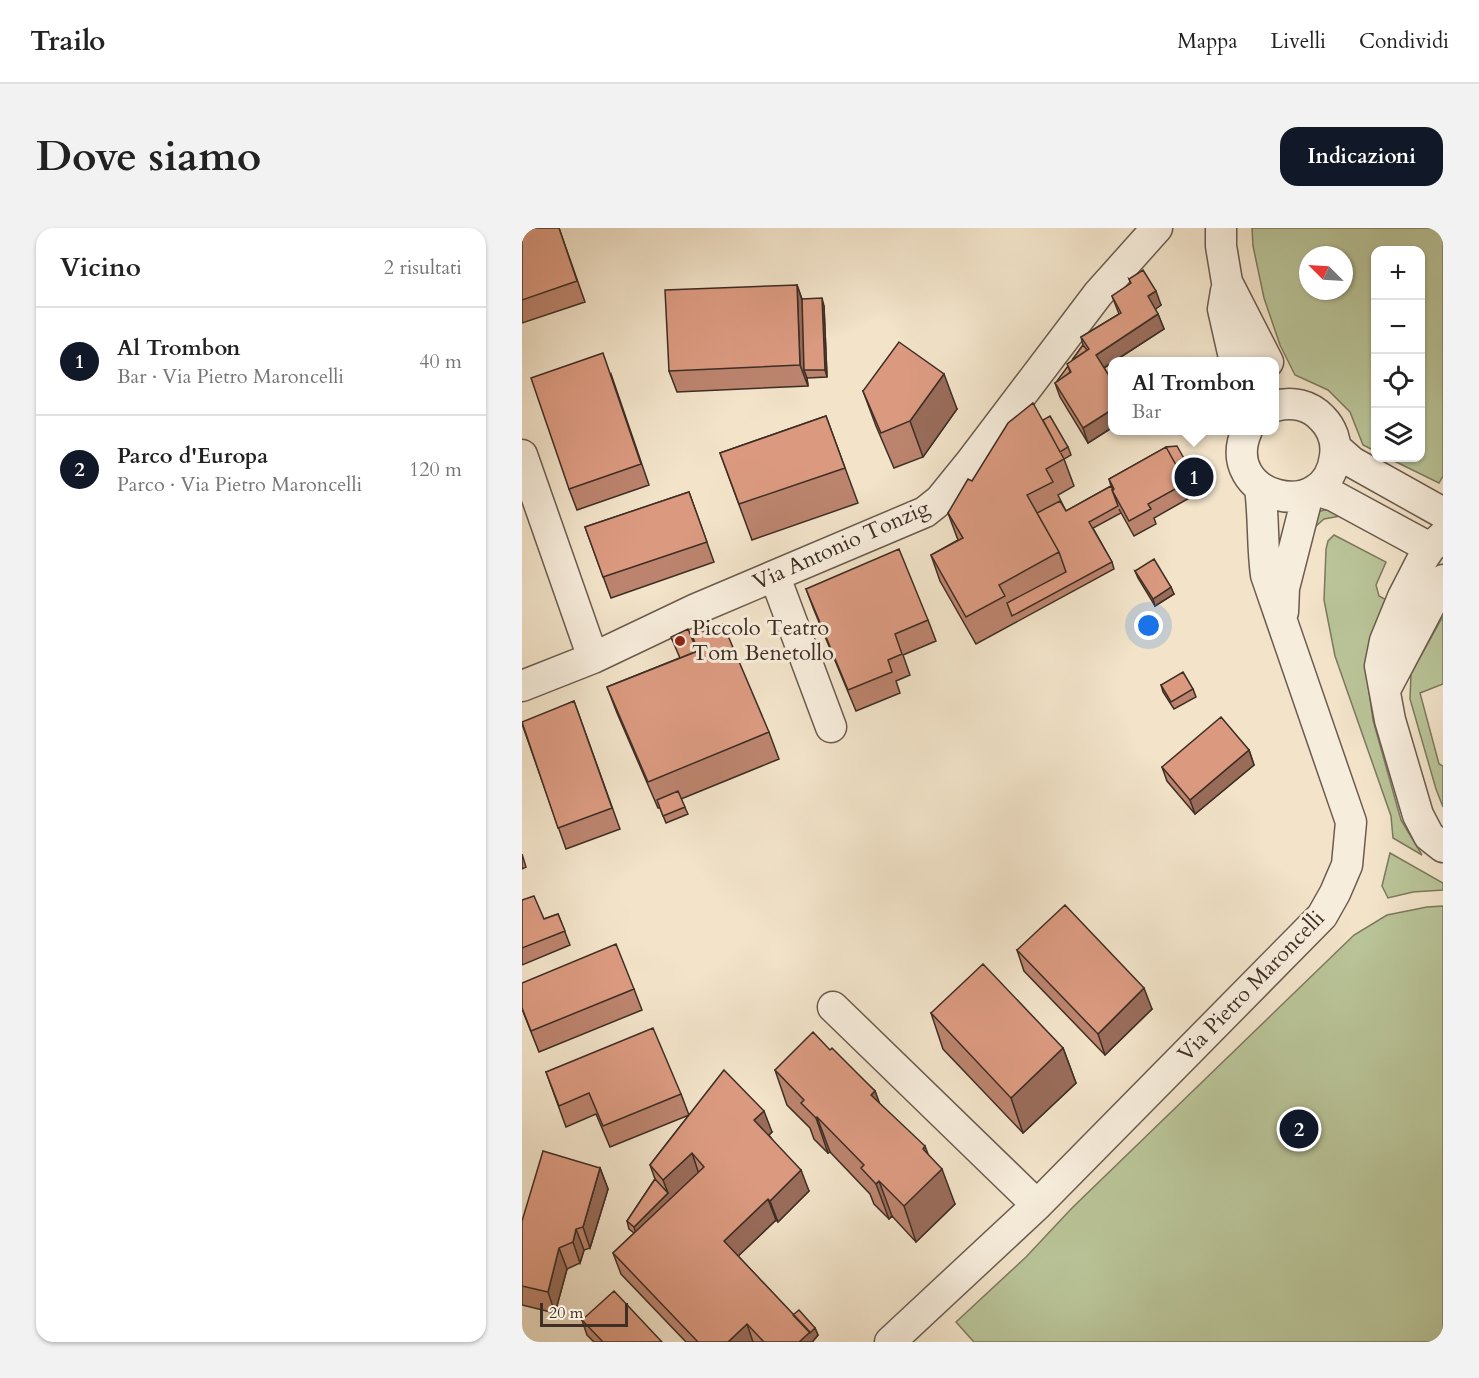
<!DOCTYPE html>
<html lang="it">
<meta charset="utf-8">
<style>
:root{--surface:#fff;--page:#f2f2f2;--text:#222;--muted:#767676;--line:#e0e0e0;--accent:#111827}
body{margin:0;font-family:Cardo,serif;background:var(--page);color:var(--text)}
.controls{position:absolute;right:18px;top:18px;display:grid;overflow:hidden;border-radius:12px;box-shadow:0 2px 4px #0004}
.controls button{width:54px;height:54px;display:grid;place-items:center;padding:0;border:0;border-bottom:2px solid var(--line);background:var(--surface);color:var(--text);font:30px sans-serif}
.compass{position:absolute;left:777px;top:18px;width:54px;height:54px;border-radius:50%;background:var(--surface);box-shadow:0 2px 4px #0004;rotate:294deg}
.scale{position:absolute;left:18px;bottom:15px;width:88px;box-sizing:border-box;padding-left:6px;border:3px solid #3e2e25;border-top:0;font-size:16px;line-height:21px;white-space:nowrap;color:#3e2e25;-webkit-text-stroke:4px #f7eddc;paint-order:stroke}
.you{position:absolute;left:627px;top:398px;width:21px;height:21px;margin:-15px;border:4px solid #fff;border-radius:50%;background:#1a73e8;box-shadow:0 0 0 9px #1a73e833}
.badge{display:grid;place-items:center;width:39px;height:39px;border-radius:50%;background:var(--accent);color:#fff;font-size:20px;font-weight:700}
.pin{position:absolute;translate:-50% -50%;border:3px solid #fff;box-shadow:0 2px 6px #0006}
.popup{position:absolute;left:586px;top:129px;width:171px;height:78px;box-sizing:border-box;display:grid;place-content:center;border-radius:12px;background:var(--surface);filter:drop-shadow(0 2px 4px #0005);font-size:20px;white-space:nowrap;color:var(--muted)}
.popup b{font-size:22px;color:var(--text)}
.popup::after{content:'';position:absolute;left:50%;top:100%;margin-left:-12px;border:12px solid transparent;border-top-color:var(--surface)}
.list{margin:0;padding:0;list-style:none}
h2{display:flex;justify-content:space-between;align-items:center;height:78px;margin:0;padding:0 24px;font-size:26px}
h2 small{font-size:20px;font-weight:400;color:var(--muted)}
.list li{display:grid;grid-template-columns:39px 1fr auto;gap:18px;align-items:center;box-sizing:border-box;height:108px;padding:0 24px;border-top:2px solid var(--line)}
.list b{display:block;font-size:22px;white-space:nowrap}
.list p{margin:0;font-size:20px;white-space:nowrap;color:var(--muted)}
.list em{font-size:20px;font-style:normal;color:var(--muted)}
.icon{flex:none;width:33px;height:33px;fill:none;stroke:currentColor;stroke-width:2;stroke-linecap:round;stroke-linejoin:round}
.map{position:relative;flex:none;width:921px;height:1114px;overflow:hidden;border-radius:18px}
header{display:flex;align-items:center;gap:36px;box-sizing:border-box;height:84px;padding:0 30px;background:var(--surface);border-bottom:2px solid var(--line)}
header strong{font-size:28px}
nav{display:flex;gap:33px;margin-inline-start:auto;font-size:21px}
.intro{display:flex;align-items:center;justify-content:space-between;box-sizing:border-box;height:144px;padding:0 36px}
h1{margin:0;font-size:42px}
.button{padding:15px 27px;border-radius:18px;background:var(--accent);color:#fff;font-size:21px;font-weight:700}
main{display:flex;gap:36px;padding:0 36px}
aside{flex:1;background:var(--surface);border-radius:18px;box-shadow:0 2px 4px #0004}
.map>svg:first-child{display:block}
.green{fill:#b9c498;stroke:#7c795e;stroke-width:1.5;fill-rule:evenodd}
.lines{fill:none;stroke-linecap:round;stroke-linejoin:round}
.street-casing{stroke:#6b5b4e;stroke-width:33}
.street{stroke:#f7eddc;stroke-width:30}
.wall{fill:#bc846e;stroke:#3e2e25;stroke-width:1.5}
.shaded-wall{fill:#996c5a;stroke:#3e2e25;stroke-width:1.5}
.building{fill:#db9a80;stroke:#3e2e25;stroke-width:1.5}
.poi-dot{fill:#8f2418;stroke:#f7eddc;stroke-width:2}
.labels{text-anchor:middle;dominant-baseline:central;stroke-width:6;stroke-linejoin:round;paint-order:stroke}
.street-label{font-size:22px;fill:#3e2e25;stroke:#f7eddc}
.poi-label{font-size:22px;fill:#3e2e25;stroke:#f7eddc;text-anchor:start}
</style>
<header>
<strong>Trailo</strong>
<nav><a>Mappa</a><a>Livelli</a><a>Condividi</a></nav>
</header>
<div class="intro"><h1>Dove siamo</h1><a class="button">Indicazioni</a></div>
<main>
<aside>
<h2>Vicino<small>2 risultati</small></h2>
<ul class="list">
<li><span class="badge">1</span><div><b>Al Trombon</b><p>Bar · Via Pietro Maroncelli</p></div><em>40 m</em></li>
<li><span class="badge">2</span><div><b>Parco d'Europa</b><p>Parco · Via Pietro Maroncelli</p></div><em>120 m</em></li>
</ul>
</aside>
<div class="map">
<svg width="921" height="1114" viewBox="0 0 921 1114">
<rect width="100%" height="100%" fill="#f2e3c9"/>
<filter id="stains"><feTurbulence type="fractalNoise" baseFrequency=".00333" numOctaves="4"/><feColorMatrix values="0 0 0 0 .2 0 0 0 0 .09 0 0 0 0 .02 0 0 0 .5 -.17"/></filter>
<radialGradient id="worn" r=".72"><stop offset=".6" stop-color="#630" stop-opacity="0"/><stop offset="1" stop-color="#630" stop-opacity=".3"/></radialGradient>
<path class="green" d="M730,0H921V248L917,255L866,230H898V22H854L853,223L841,217L828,184L806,162L773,147L758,117L742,70L731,18ZM786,27H822V63H786Z
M802,282H810L818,288L802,291L784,307L796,284Z
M812,307L864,334L854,357L857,368L870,375L856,414L846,456L851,492L879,592L900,627L871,610L869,588L813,428L802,372L804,321L806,313Z
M921,388V456L898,465L917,536L921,538V579L914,561L888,471L889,446Z
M868,625L921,655V662L891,664L866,670L860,658Z
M921,678V1114H452L434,1094L504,1029L550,980L832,707L865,687L905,679Z"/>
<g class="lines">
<g class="street-casing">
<path id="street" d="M699,0V18L705,54L746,134
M704,63L701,81L713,134
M725,202C695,270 805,298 813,228C815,214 810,200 800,190C788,177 770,173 753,178
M814,220L830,234L921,285
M0,227L71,430
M793,262L812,268L908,320
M921,308L908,320L900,332L881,369L863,413L858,438L868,492L896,587L907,608L921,619
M253,349L309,499
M761,384L762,360L786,266
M0,458L71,430L174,381L403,284L418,272L448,235L576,66L635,0
M864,460L921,352
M311,779L515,977
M368,1114L515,977L800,688L813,665L825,637L829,594L744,347C740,318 742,289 738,260"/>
</g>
<use href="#street" class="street"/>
</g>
<path class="wall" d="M37,0L63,74L0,95V2Z
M607,51L639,77L633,81L636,86L642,101L582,140L591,154V199L566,215L538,169L533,155L536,153L561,117L559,109L597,86L590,68L609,56Z
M275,57L280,71L302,78L305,149L285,150L286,158L155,164L147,143Z
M89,146L127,257L55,282L47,261Z
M341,163L435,181L401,229L372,240L354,198Z
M304,188L336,275L230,312L198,225Z
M521,192L546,219L549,227L542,231L552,258L536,267L544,283L589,258L587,251L643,220L677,257L679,265L669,269L632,290L634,296L612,308L597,281L599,285L571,300L590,334L592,341L454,416L418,353L409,327L436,312L426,285L450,253Z
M167,264L192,334L89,370L63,299Z
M613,343L652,366L633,378L616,350Z
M284,361L406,392L414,413L381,427L388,447L374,453L378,465L334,483L292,382Z
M170,407L247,504L257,531L159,571L166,586L144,595L138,580H136L95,485L85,459L175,423Z
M639,457L671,461L674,469L652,481L641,464Z
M52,473L98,601L44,621L0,496Z
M727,522L732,537L673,586L645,553L640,539Z
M0,626L4,639L0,641Z
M0,672L22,691L36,686L48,717L0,737Z
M495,722L630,781L583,827L502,743Z
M0,755L112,761L120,782L17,824L0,781Z
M409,785L541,820L554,855L501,905L421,821Z
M308,822L353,863L357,875L406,927L433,976L394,1014L370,988L367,991L352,976L348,966L308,924L306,925L292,911L288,900L265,877L253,842Z
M24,844L159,866L167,887L250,904L247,907L287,963L256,994L254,992L216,1028L271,1087L293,1100L296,1107L291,1113V1114H164L99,1046L91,1025L112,1005L107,1001L105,993L133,951L128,937L167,887L88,919L74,886L44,899Z
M78,940L86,961L68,1020L62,1022L58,1035L45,1041L33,1085L0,1077V993Z
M60,1092L140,1114H72L65,1107Z"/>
<path class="shaded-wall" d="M275,57L282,78V142L285,150L286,158L278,137Z
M634,63L639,77L631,83L626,68Z
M300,70L302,78L305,149L303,142Z
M636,86L642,101L580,141L574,127Z
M422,146L435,181L401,229L388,193Z
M591,181V199L566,215L561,200Z
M649,359L652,366L633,378L631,371Z
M727,522L732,537L673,586L668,572Z
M622,760L630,781L583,827L576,806Z
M541,820L554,855L501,905L489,870Z
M353,863L366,898L349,867Z
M242,883L250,904L240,913L232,892Z
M295,889L308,924L306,925L294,890Z
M403,918L414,947L420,941L433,976L394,1014L382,978L401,921Z
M170,925L177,946L114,1006L112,999L146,965L141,952Z
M78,940L86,961L68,1020L61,999Z
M279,942L287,963L256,994L248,973Z
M357,953L370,988L367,991L354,956Z
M246,971L254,992L210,1034L202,1013Z
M54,1001L62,1022L58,1035L51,1014Z
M37,1020L45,1041L33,1085L26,1064Z
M225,1096L231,1114H206Z
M293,1100L296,1107L291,1113V1114H277L288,1104Z"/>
<path class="building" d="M4,0H37L55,53L0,72V2Z
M621,42L634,63L626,68L636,86L574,127L591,154V181L561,200L533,155L549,144L545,136L567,121L559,109L599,85L590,68L609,55L607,51Z
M275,57L278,137L147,143L143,62Z
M300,70L303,142H282L280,71Z
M377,114L422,146L388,193L359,205L341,163Z
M561,117L565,122L550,132Z
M81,125L119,236L47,261L9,150Z
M546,138L548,144L536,153H535Z
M511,175L542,231L524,241L531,254L505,267L537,324L477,357L483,368L444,389L409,327L441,310L426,285L446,251L450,253L486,195Z
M304,188L323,240L217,276L198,225Z
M528,188L546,219L538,224L521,192Z
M655,218L677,257L667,262L664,255L644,219Z
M644,219L664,255L626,276L629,281L607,293L590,262L592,261L587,251Z
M589,258L591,262H590L596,278L567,294L590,334L490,388L485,375L544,344L537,324L515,285L538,273L544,283Z
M167,264L185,314L81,349L63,299Z
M377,321L406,392L373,406L380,426L366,432L370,444L326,462L284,361Z
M632,331L649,359L631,371L613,343Z
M201,396L247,504L126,554L85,459L176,423L170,407Z
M166,401L175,423L158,430L149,409Z
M661,444L671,461L649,474L639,457Z
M52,473L90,580L36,600L0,494Z
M699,489L727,522L668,572L640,539Z
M156,563L163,579L141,588L135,572Z
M12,668L22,691L36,686L43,703L0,720V672Z
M543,677L622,760L576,806L495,722Z
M94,716L112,761L9,803L0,780V755Z
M461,736L541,820L489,870L409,785Z
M131,800L159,866L81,898L67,865L37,878L24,844Z
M291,804L308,822L310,820L353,863L349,867L403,918L401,921L420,941L382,978L357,953L354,956L339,940L342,937L295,889L294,890L279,875L282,872L253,842Z
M202,842L242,883L232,892L279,942L248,973L246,971L202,1013L288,1104L277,1114H242L225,1096L206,1114H176L91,1025L182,939L170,925L141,952L128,937Z
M21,923L78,940L61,999L54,1001L51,1014L37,1020L26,1064L0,1058V993Z
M133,951L146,965L112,999L105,993Z
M92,1063L140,1114H81L60,1092Z
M277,1082L293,1100L288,1105L271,1087Z"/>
<circle class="poi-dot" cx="158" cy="413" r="6"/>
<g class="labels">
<g class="street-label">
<text transform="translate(319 317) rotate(-24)">Via Antonio Tonzig</text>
<text transform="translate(729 758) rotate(-46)">Via Pietro Maroncelli</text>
</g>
<g class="poi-label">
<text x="170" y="400">Piccolo Teatro<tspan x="170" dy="25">Tom Benetollo</tspan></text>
</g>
</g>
<rect width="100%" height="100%" filter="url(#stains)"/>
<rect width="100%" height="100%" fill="url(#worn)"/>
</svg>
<div class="controls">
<button>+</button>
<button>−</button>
<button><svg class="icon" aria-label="locate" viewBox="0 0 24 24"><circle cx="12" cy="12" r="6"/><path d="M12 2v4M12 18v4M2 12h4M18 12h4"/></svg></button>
<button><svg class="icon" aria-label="layers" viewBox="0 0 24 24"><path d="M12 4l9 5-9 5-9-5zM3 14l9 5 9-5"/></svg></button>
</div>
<svg class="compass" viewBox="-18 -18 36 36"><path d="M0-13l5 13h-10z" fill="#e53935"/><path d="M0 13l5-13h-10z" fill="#767676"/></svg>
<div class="scale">20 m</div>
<div class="you"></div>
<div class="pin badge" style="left:672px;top:249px">1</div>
<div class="popup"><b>Al Trombon</b>Bar</div>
<div class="pin badge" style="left:777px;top:901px">2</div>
</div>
</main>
